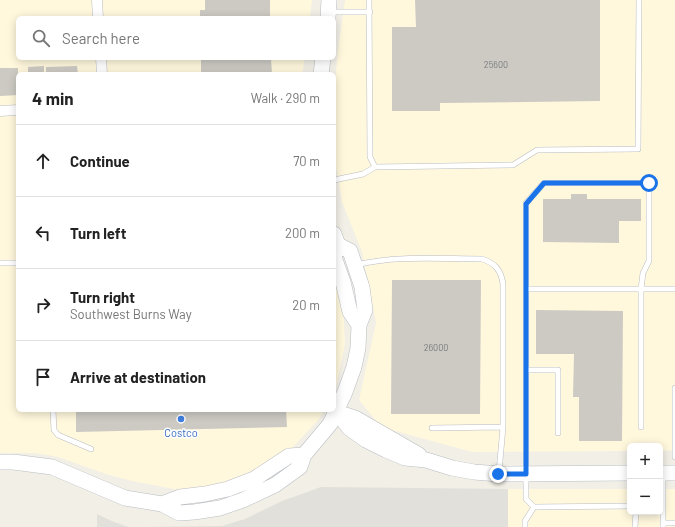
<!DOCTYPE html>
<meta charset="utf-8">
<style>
:root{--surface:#fff;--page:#f2f2f2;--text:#222;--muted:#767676;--line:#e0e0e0}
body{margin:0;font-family:Barlow,sans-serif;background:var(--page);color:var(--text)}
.controls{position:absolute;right:12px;bottom:12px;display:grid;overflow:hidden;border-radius:6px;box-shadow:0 2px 10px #0003}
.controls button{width:36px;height:36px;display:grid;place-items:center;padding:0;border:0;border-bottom:1px solid var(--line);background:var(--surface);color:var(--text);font:20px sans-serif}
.stop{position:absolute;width:12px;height:12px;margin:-9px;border:3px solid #1a73e8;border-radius:50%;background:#fff}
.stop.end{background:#1a73e8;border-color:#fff;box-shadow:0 1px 4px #0008}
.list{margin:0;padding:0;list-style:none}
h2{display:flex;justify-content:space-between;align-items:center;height:52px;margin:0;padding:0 16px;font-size:17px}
h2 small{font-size:13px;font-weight:400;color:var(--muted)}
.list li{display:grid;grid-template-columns:26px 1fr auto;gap:12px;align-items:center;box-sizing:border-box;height:72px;padding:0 16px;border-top:1px solid var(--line)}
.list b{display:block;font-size:15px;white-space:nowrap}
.list p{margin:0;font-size:13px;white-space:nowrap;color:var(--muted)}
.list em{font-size:13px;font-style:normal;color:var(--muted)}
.icon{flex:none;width:22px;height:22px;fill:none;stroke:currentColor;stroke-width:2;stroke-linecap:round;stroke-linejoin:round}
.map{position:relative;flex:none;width:675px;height:527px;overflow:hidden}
.search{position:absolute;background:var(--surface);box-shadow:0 2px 10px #0003;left:16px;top:16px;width:320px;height:44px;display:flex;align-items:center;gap:10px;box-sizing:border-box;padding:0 14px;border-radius:6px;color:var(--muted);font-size:15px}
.panel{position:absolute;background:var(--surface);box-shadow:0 2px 10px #0003;left:16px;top:72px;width:320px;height:340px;border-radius:6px}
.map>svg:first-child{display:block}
.commercial{fill:#fff8dd}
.industrial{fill:#e2e0da}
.building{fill:#cccac3}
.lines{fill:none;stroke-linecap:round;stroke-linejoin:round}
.lane-casing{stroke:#b9bcc1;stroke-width:6}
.street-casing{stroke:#b9bcc1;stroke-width:11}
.secondary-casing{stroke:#b9bdc3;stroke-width:16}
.lane{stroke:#fff;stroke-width:5}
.street{stroke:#fff;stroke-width:10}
.secondary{stroke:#fff;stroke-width:15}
.route{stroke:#1a73e8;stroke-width:5}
.shop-dot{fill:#3f7fe0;stroke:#fff;stroke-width:1.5}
.labels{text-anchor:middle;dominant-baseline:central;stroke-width:3;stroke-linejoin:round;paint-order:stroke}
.number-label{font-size:9px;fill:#7a7c7f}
.shop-label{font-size:11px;fill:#366cbe;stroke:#fff}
</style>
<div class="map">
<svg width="675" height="527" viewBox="0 0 675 527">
<rect width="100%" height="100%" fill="#f1efe6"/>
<path class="commercial" d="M0,0H312L310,18H18V58H305L302,74H18V410H324L319,419L291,449L251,476L219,485L179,490L132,481L106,474L58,457L35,453H0Z
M345,0H675V450L660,451V446H630V451L472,452L381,427L359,400L376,323L362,252L342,202L334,155V94L338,50Z
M334,271L343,303L345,344L336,387L334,391Z
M508,489H630V512H660V489H675V527H508Z"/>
<path class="industrial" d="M321,487L508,489V527H143L222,526L245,519L282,501Z
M97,514L114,522L129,527H97Z"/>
<path class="building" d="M205,0H270V18H200V10H205Z
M415,0H600V101L440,103V111H392V27H416Z
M207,58H271L272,74H201V59Z
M44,66V74H28V67Z
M77,66L78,74H46V67Z
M0,68H18V95L0,96Z
M571,194H587V199H641V221H619V243L543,242V199H571Z
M392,280H481L480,414H391Z
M536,310L623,311L622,441H579V397H573L574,354H536Z
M76,410H286L287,427L76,432Z"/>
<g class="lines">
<g class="lane-casing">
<path id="lane" d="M369,0L370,157L375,167
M329,12H370
M334,180L363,174L375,167L513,165L537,150L638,149L639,0
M0,263H18
M356,265C397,255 440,259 482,259C495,263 501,270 503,284V427L499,472
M526,289H675
M526,370H558V433
M675,388V457
M53,410L54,430L58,435L91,449
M432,428L503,427
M663,474V527
M630,506L534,507L526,499V203L544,183H649V261L643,273L641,289V427
M663,523H675
M525,527V521L534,507
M635,527L636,512"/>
</g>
<g class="street-casing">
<path id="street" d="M97,0L98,18
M101,58L102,74
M0,111L18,110"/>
</g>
<g class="secondary-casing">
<path id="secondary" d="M328,18L329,0
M321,74L323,58
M334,234L338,245L334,257L343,282L350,312L359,325
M337,412L349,428L366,440L386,450L405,458L426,460L452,468L474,472L499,474L630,473
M337,412L355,418L419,455
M0,462H13L52,467L125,498L162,504L179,513L194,512L220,508L243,500L275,485L300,467L304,455L330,424L345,392L354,367L358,348L359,325L365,310L362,287L350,251L338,245
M660,473H675
M162,504L180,497L205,494L228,489L254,479L289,456L304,455"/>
</g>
<use href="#lane" class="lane"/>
<use href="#street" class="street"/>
<use href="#secondary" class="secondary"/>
</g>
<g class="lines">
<path class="route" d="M498,474H526V204L544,183H649"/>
</g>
<circle class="shop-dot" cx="181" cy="419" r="4"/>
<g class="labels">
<g class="number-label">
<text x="496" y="64">25600</text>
<text x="436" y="347">26000</text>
</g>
<g class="shop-label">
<text x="181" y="432">Costco</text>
</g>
</g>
</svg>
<div class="controls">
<button>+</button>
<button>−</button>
</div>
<div class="stop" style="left:649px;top:183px"></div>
<div class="stop end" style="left:498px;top:474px"></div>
<div class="search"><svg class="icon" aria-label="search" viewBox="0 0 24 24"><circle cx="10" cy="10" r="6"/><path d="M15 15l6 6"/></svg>Search here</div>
<section class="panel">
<h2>4 min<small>Walk · 290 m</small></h2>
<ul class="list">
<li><svg class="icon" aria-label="ahead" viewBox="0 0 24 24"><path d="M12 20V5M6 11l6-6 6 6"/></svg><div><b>Continue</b></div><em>70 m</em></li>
<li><svg class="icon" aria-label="left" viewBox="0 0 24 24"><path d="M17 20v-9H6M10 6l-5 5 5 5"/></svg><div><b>Turn left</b></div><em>200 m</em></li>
<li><svg class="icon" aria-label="right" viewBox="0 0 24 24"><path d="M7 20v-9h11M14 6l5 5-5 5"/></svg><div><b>Turn right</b><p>Southwest Burns Way</p></div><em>20 m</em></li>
<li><svg class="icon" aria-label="arrive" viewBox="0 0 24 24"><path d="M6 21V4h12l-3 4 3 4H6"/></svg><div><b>Arrive at destination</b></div></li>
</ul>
</section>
</div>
